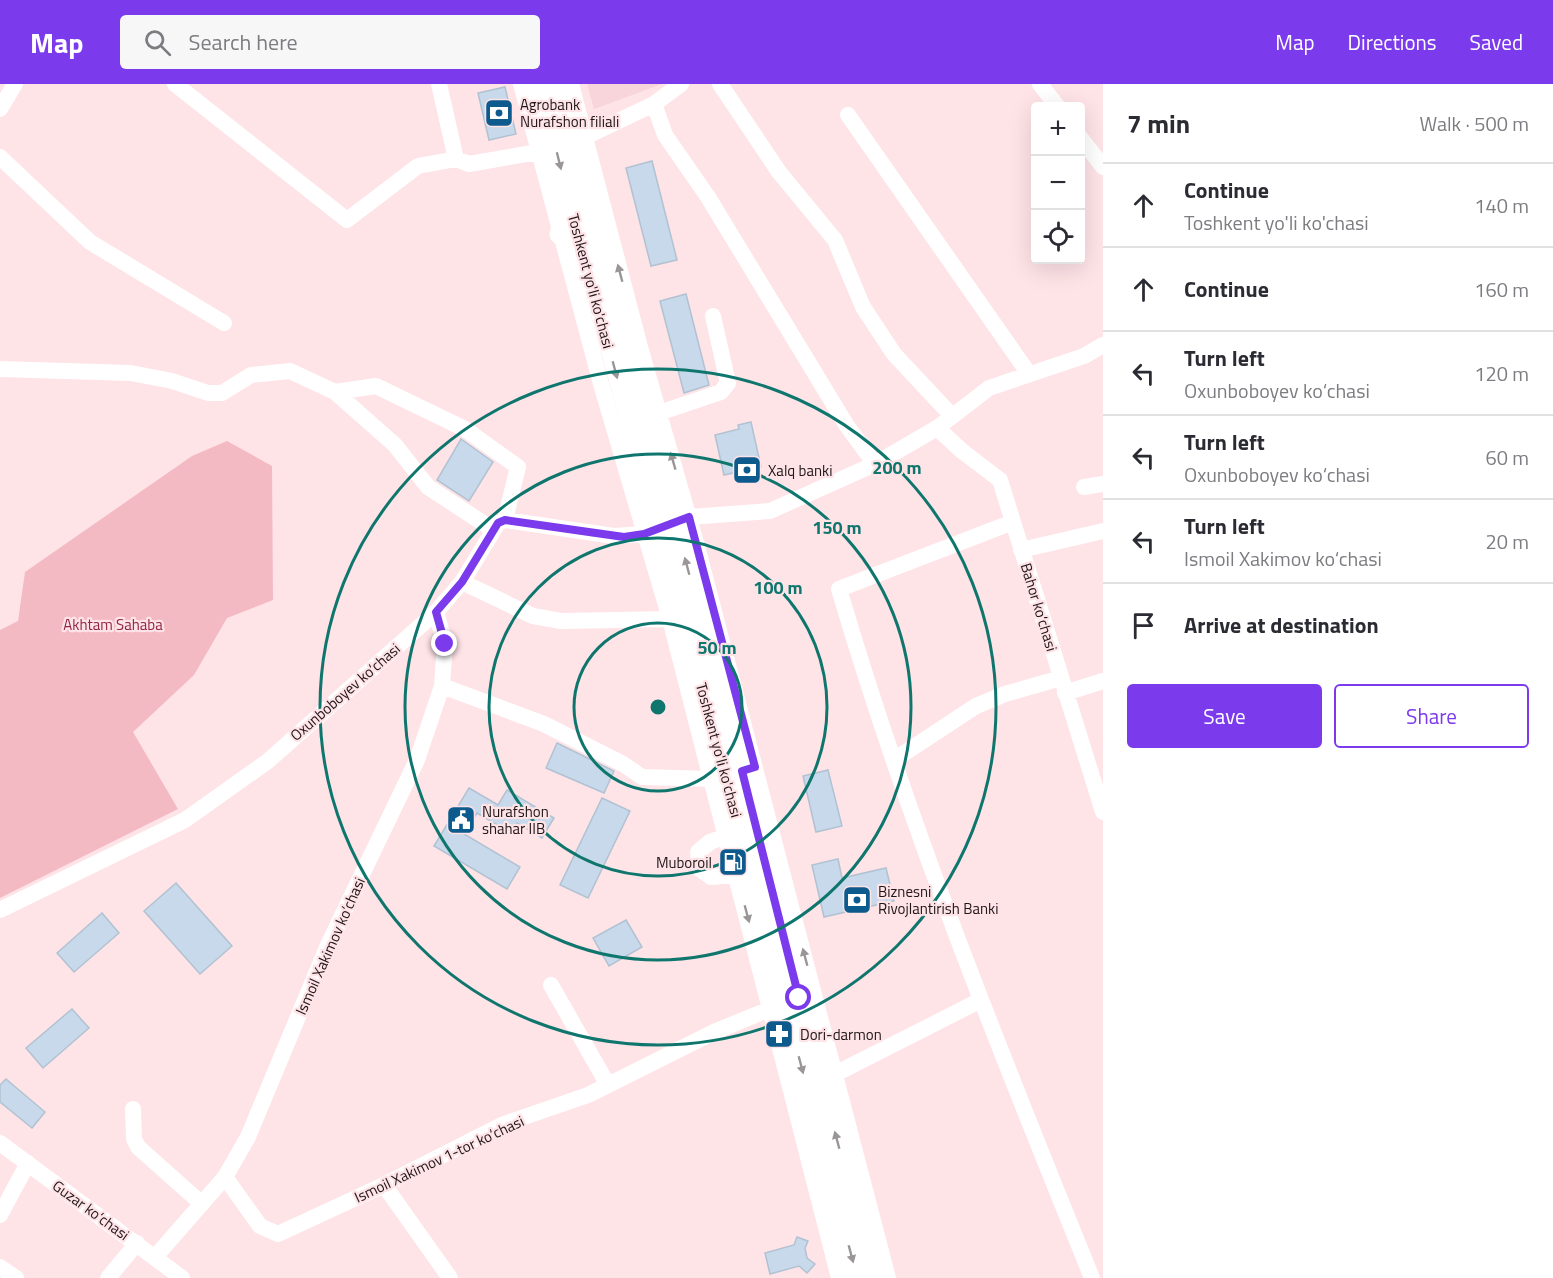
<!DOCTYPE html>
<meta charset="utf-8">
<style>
:root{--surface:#fff;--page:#f7f7f7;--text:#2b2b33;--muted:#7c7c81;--line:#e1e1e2;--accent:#7c3aed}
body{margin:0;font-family:"Titillium Web",sans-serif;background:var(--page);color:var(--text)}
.controls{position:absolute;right:18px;top:18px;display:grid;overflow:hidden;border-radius:6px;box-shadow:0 6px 24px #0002}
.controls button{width:54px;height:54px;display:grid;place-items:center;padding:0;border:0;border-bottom:2px solid var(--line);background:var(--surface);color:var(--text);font:30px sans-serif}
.stop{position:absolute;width:18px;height:18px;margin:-14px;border:4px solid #7c3aed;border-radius:50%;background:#fff}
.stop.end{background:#7c3aed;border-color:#fff;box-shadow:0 2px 6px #0008}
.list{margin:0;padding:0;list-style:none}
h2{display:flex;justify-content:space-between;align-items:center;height:78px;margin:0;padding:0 24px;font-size:26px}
h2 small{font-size:20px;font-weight:400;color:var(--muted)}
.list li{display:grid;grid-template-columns:39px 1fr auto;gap:18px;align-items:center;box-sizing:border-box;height:84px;padding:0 24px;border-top:2px solid var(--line)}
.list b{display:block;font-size:22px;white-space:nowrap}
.list p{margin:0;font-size:20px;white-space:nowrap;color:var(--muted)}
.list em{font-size:20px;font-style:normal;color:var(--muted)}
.actions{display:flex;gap:12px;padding:18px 24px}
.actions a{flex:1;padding:14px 0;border:2px solid var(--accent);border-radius:6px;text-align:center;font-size:21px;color:var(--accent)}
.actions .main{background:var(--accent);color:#fff}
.icon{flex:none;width:33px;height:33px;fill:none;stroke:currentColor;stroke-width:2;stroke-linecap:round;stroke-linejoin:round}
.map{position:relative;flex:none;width:1103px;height:1194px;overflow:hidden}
header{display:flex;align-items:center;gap:36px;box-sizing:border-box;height:84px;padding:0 30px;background:var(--accent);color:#fff}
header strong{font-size:28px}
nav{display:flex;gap:33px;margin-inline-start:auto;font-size:21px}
.search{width:420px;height:54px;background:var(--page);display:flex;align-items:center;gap:15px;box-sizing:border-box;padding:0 21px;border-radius:6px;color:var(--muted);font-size:22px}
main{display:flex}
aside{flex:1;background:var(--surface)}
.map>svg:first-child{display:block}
.built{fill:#f8d5da}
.green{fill:#f4bac4}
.building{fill:#c7d9ea;stroke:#b1c2d2;stroke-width:1.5}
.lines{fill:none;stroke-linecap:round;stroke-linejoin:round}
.minor{stroke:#fff;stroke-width:16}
.major{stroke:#fff;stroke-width:21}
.oneway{fill:#9a9697}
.route{stroke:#7c3aed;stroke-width:8}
.ring{fill:none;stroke:#0f766e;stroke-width:3}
.labels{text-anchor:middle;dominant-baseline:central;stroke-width:4.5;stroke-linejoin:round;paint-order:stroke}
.poi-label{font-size:15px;fill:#1f1618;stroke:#fee3e7;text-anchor:start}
.street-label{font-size:15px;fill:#1f1618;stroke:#fee3e7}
.park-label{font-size:15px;fill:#902546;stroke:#fee3e7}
.centre{fill:#0f766e;stroke:#fee3e7;stroke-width:3}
.ring-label{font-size:18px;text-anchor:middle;font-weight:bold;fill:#0f766e;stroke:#fee3e7;stroke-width:4.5;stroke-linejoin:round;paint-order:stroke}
</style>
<header>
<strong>Map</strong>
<div class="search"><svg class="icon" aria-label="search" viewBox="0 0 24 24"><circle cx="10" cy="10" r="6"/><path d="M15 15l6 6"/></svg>Search here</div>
<nav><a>Map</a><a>Directions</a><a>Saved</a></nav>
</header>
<main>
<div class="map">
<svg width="1103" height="1194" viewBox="0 0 1103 1194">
<rect width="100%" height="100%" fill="#fee3e7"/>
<path class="built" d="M587,0H662L594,25Z"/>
<path class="green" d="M227,357L272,382L273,516L227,534L194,591L133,648L178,725L0,814V546L18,537L25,488L192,372Z"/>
<path class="building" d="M505,3L516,50L489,56L478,9Z
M652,77L677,176L651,182L626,84Z
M686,210L709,301L684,309L660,217Z
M751,338L761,383L724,391L715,351L739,345L738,341Z
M461,355L493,378L469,417L437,396Z
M557,659L614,687L604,709L546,684Z
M828,686L842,742L816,748L803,692Z
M469,704L498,721L507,706L554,734L542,754L517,739L511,749L477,729L464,750L520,783L507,805L434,762Z
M602,714L630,727L588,814L560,801Z
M838,775L842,794L886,784L894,817L824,833L812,781Z
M176,799L232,862L200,890L144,827Z
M102,829L119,849L74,888L57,869Z
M626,836L642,863L609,882L593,854Z
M72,925L89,944L43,984L26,964Z
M6,995L45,1028L32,1044L0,1018V1001Z
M797,1153L808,1157L805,1164L807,1174L815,1180L807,1189L799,1182L770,1190L765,1169L794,1161Z"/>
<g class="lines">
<path class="minor" d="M175,0L347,136L418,82L456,75L469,80L538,68
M439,0L456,75
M521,0L601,300L670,535L839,1194
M571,0L640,263L698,466L888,1194
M720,0L779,88L835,156L863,223L894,270L952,332
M1040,0L1057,22
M654,20L665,51L708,113L847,342L875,380
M0,25L15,0
M848,31L1029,290
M585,53L654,20L681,0
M1080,53L1103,83
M0,73L90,158L224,239
M0,285L131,289L172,297L208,309H222L251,291L290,287L335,308L395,361L428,403L492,445
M335,308L376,302L465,345L518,383L505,436
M659,329L721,308L728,299L713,232
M937,344L962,367L1000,396L1103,728
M1084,403L1103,400
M689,433L770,427L875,380L937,344L989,304L1084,272L1103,261
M1013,438L839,505C908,740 1000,967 1092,1194
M1021,466L1103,447
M462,498L533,532L561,537L670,535
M442,602L544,640L623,680L642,693L711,695
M1065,609L1103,597
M894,676L976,622L1005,610L1061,594
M726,752L710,758L698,768L700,785L711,793L737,791
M0,826L185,736L268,677L436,528L462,498L498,439L505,436L614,452L644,450
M551,901L608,1001
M837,989L979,917
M133,1025L134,1055L138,1063L202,1120
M0,1059L182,1194
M225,1093L260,1142L278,1150L384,1101L504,1040L588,1011L714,948L772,924
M384,1101L450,1194
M0,1131L28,1079
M156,1172L225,1093L248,1053L328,861L417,676L442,602L445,560L436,528
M0,1183L16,1194
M108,1194L137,1159"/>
<path class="major" d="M539,0L684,533L857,1194
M556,0C661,398 772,795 873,1194
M560,150L568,118
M644,450L689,433"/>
</g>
<defs><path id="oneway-solid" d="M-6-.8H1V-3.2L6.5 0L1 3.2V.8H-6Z" transform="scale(1.5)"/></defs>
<g class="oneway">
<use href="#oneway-solid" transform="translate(559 77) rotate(76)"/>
<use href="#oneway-solid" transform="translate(620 189) rotate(-105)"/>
<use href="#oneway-solid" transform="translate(615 286) rotate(75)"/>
<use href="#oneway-solid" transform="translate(673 377) rotate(-106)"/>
<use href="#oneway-solid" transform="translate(687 482) rotate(-105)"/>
<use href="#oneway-solid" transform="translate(747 830) rotate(75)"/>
<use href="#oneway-solid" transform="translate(805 873) rotate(-105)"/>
<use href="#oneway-solid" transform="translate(801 981) rotate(75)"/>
<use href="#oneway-solid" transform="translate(837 1056) rotate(-105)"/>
<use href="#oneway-solid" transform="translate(851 1170) rotate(75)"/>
</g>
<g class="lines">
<path class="route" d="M445,560L436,528L462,498L498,439L505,436L624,453L644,450L689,433L755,683L742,687L799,914"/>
</g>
<g class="ring">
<circle cx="658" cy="623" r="84"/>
<circle cx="658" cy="623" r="169"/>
<circle cx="658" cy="623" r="253"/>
<circle cx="658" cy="623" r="338"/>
</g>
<defs>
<g id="bank-square" transform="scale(1.5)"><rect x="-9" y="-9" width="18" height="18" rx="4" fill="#0d5a8d" stroke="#fee3e7"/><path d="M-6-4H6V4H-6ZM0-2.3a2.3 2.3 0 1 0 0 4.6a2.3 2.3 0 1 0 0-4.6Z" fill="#fff"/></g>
<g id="civic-square" transform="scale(1.5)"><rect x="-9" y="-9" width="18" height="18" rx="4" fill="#0d5a8d" stroke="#fee3e7"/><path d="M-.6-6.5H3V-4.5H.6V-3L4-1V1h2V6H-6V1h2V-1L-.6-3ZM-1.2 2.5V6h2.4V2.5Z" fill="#fff"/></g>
<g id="fuel-square" transform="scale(1.5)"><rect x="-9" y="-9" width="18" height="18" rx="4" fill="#0d5a8d" stroke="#fee3e7"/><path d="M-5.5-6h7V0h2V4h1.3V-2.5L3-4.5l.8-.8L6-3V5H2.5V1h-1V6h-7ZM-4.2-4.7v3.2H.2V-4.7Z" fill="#fff"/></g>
<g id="pharmacy-square" transform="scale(1.5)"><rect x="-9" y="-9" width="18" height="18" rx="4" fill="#0d5a8d" stroke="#fee3e7"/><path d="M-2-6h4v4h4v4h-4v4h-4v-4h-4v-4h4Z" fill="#fff"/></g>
</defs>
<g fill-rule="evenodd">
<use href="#bank-square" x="499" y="29"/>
<use href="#bank-square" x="747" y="386"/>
<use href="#civic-square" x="461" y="736"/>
<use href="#fuel-square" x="733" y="778"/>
<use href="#bank-square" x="857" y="816"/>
<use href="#pharmacy-square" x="779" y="950"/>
</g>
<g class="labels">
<g class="poi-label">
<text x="520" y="20">Agrobank<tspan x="520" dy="17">Nurafshon filiali</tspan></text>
<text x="768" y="386">Xalq banki</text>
<text x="482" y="727">Nurafshon<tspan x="482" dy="17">shahar IIB</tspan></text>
<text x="712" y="778" text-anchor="end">Muboroil</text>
<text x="878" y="807">Biznesni<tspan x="878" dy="17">Rivojlantirish Banki</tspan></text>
<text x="800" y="950">Dori-darmon</text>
</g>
<g class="street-label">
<text transform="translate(591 197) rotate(75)">Toshkent yo'li ko'chasi</text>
<text transform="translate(1039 523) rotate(73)">Bahor ko‘chasi</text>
<text transform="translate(345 608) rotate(-41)">Oxunboboyev ko‘chasi</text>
<text transform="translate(719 666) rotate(75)">Toshkent yo'li ko'chasi</text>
<text transform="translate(330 862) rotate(-66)">Ismoil Xakimov ko‘chasi</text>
<text transform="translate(439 1075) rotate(-25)">Ismoil Xakimov 1-tor ko‘chasi</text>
<text transform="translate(91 1126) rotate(36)">Guzar ko‘chasi</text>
</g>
<g class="park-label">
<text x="113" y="540">Akhtam Sahaba</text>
</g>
</g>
<circle cx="658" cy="623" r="9" class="centre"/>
<g class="ring-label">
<text x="897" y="390">200 m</text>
<text x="837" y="450">150 m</text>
<text x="778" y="510">100 m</text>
<text x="717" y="570">50 m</text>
</g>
</svg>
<div class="controls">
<button>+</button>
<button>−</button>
<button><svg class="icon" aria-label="locate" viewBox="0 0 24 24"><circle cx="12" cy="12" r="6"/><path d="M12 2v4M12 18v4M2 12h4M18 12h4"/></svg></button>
</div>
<div class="stop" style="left:799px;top:914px"></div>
<div class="stop end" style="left:445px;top:560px"></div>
</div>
<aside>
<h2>7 min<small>Walk · 500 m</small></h2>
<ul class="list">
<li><svg class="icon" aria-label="ahead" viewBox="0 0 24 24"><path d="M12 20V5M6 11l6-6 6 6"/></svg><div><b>Continue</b><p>Toshkent yo'li ko'chasi</p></div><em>140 m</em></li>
<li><svg class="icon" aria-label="ahead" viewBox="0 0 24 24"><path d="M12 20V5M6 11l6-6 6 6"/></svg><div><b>Continue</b></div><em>160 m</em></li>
<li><svg class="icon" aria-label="left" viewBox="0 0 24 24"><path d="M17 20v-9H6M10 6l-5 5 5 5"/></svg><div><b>Turn left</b><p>Oxunboboyev ko‘chasi</p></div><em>120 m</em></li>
<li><svg class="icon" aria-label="left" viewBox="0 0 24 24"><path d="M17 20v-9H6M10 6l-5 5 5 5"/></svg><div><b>Turn left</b><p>Oxunboboyev ko‘chasi</p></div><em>60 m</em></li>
<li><svg class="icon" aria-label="left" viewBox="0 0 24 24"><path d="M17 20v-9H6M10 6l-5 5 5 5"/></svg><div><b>Turn left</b><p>Ismoil Xakimov ko‘chasi</p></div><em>20 m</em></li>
<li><svg class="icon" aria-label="arrive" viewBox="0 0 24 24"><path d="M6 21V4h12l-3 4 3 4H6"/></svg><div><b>Arrive at destination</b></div></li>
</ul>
<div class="actions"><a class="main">Save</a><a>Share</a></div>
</aside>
</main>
